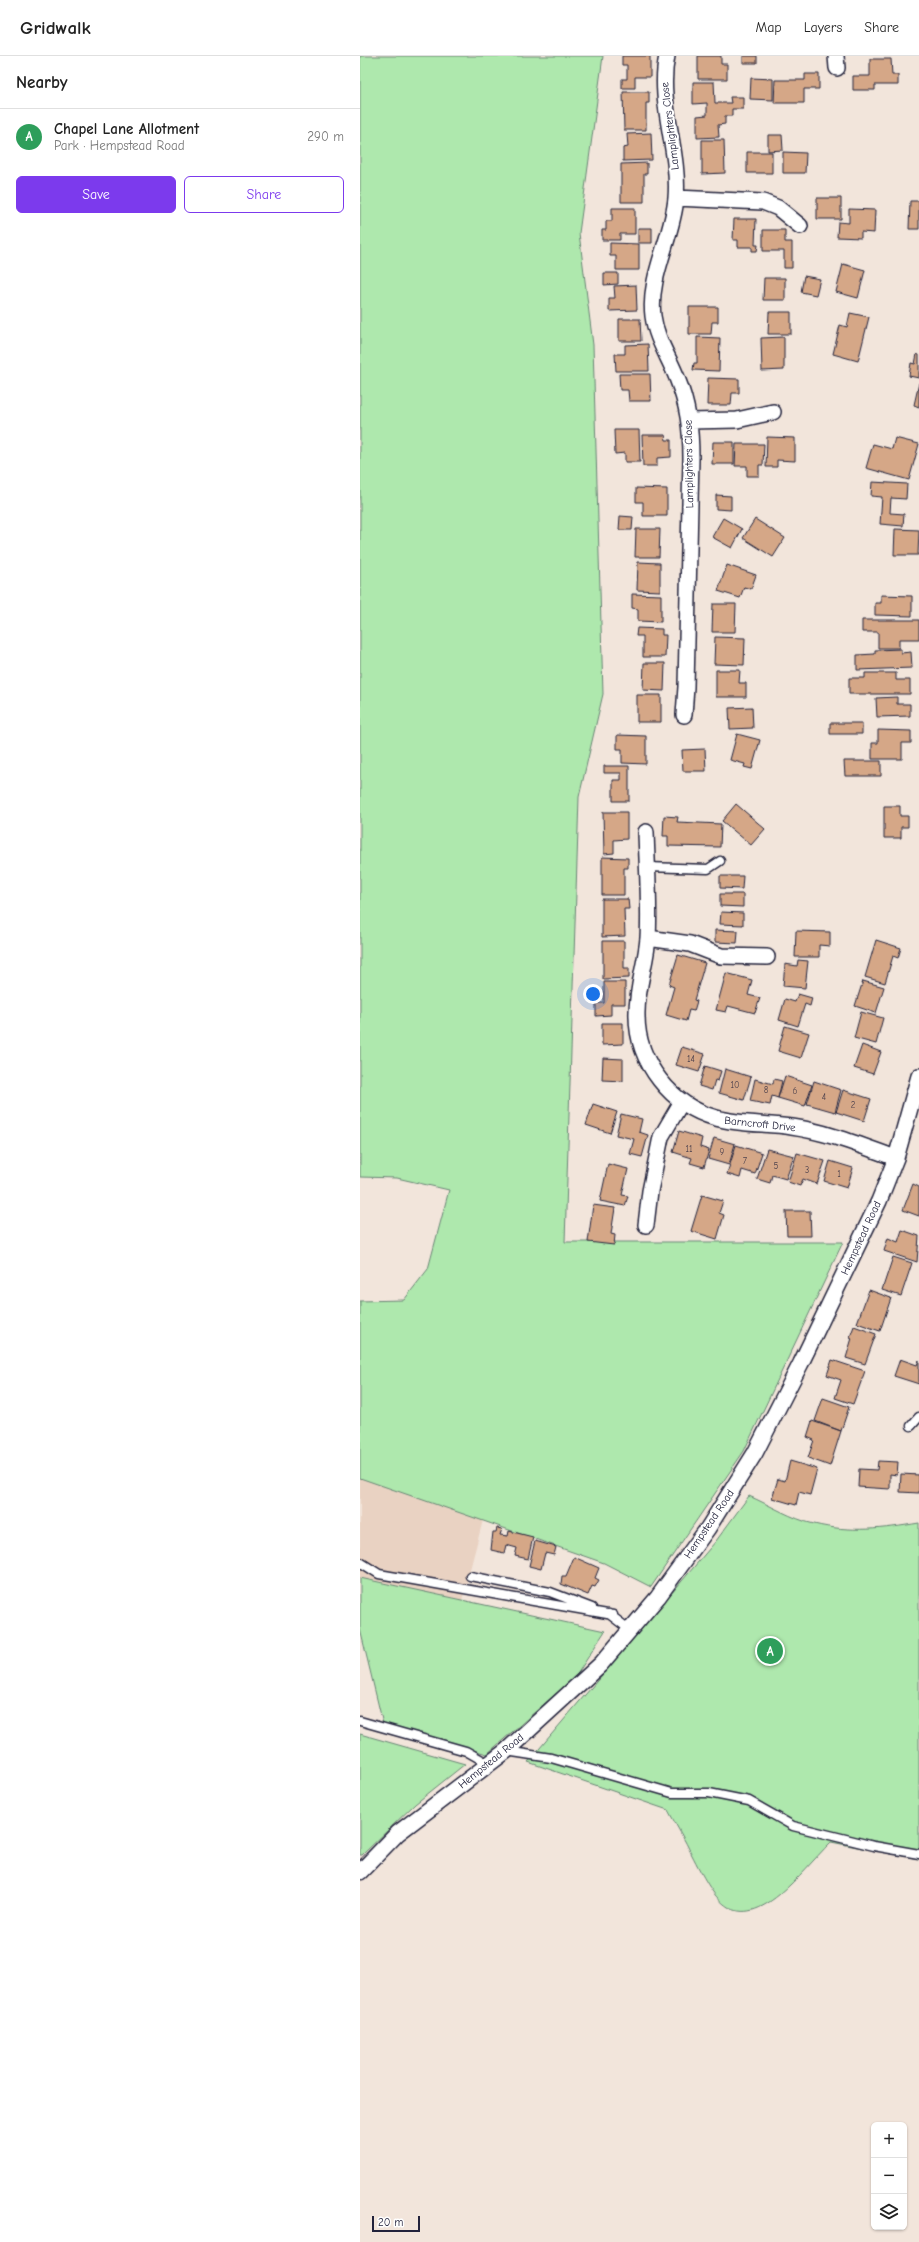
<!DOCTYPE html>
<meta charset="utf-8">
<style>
:root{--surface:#fff;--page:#f2f2f2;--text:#222;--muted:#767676;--line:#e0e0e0;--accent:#7c3aed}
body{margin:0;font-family:"Comic Neue",sans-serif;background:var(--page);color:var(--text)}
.controls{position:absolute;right:12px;bottom:12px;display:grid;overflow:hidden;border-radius:6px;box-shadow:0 1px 3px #0004}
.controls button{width:36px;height:36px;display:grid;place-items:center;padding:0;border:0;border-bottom:1px solid var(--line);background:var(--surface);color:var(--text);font:20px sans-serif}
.scale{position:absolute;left:12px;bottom:10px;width:48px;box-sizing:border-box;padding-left:4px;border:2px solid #22223b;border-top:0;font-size:11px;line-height:14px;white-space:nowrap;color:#22223b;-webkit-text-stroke:3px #fff;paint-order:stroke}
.you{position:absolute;left:233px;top:938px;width:14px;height:14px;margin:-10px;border:3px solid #fff;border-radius:50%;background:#1a73e8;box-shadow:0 0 0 6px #1a73e833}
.badge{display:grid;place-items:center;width:26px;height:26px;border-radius:50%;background:var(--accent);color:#fff;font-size:13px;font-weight:700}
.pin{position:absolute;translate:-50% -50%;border:2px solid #fff;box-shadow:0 1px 4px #0006}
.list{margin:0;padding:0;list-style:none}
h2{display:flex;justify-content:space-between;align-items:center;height:52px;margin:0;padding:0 16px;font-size:17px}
h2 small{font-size:13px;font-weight:400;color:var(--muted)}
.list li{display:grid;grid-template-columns:26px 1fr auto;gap:12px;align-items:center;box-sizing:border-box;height:56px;padding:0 16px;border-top:1px solid var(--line)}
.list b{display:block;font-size:15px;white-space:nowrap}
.list p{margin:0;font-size:13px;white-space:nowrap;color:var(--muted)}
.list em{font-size:13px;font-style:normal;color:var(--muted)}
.actions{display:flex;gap:8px;padding:12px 16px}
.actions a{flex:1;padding:9px 0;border:1px solid var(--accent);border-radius:6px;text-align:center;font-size:14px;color:var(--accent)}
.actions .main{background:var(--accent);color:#fff}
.icon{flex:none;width:22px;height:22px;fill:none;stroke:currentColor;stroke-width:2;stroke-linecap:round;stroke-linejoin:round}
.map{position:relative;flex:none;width:559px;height:2186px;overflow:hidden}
header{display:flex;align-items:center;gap:24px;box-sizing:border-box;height:56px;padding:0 20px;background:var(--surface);border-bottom:1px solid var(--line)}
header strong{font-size:19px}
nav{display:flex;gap:22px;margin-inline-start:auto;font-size:14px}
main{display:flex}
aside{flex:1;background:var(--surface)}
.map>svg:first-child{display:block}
.built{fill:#e9d2c2}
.green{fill:#aee8ad;stroke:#688574}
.building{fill:#d5a787;stroke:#22223b}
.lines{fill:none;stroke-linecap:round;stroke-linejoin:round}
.lane-casing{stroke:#22223b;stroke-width:11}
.street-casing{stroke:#22223b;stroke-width:18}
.lane{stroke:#fff;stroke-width:8}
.street{stroke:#fff;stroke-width:15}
.labels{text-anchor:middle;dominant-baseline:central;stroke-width:4;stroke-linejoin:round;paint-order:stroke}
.number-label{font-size:9px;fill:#4f434e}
.street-label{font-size:11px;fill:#22223b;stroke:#fff}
</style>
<header>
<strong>Gridwalk</strong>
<nav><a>Map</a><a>Layers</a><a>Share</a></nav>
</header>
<main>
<aside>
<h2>Nearby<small></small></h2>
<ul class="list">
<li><span class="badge" style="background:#2e9e5b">A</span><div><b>Chapel Lane Allotment</b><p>Park · Hempstead Road</p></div><em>290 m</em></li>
</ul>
<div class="actions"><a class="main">Save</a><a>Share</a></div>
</aside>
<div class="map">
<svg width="559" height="2186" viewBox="0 0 559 2186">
<rect width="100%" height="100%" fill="#f2e5db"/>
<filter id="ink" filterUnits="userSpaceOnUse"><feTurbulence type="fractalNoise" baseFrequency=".025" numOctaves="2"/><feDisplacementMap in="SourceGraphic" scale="8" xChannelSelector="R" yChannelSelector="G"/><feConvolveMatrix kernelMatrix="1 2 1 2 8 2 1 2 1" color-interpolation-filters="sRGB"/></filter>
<g filter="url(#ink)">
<path class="built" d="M0,1422L123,1464L102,1544L0,1522Z"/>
<path class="green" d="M0,0H243L219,177L233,289L243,638L219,741L205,1186H483L384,1395L291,1531L244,1507L0,1422V1245L44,1244L68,1213L89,1134L37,1122L0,1121Z
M389,1440C410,1449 432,1463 454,1468C490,1477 524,1473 559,1467V1803L471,1786C454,1803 438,1823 420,1838C371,1879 353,1840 332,1799C325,1784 316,1769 308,1754L168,1706L356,1485Z
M0,1522L245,1575L216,1620L127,1698L23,1668L0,1573Z
M0,1678L105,1708L55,1748L2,1799H0Z"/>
<path class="building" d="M262,0H290V21H275V32H262V23H267V9H262Z
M338,0H361V8H367V23H338Z
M383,0H397V7H383Z
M510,3H531L532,19H538V29H515V34H493V20H510Z
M445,18H459V33H444V47H414L415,24H445Z
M391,22L413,23V44L390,43Z
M333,26H354L355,47H371L370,41H383V53H372V60H365V68L358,69L359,81L337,82V60L347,59V47L333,48Z
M263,36H289V47H286V74H264Z
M291,77L292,104L263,105V92L268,91L267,78Z
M408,79H422L423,94L408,95Z
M342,84H364L365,117L342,118Z
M387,96H412V117H387Z
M423,96L446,97L445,117H423Z
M287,107V118H284V146H261V108Z
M457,142H481V163H457Z
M550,145H559V173H549Z
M252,152H275V178H260V184H242V174H246V165H252Z
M489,153L515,154L514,177L501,176V182L477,181L478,166L489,167Z
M374,163H396L395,189H398L397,195H392V191H378V184H373Z
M278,172H292V187H278Z
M403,174H425V186H432V212H424V195H403Z
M250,187L279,188V214H256V200H250Z
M483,208L505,214L498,242L476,236Z
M244,217H258V228L244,229Z
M444,220L460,223L456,239L441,236Z
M404,222H425V244H403Z
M276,229L277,254L249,255V242H255L254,230Z
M329,251H358V266H352L351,278H329Z
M409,256H431V278H408Z
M490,257L509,261L498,305L473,298L480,269L487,271Z
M259,263H280L281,285H259Z
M337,281L360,282L359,315L333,314L334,307H337Z
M424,281V314L402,315L401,282Z
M288,288L289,315H256L255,298H265V289Z
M557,298L559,299V322L549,320L551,307L555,308Z
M259,318H290L291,345H269L268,334H260Z
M348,322L379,323V337H372L371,349H347Z
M559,327V351L554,349Z
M254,374H279L280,406H265V397L255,398Z
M282,379H305L306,384H311V401L297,402V410H283Z
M407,381L435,382V405L417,404V411H406Z
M535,382L559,388L549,424L506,412L513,388L532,393Z
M353,386H374V408H352Z
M376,388H404L403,409H399V420H387V410H375Z
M512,426L547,428L546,443L531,442L530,457L544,458L543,470L520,468L522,441L511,440Z
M276,432L307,433V460H283V446H276Z
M356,439L371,440V454L356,453Z
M260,460L273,461L272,474H259Z
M363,462L382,473L372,492L352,481Z
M395,463L425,482L413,501L383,482Z
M276,473H300L299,501H275Z
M535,473L559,474L558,499H534Z
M278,506L300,507V535L277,534Z
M367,509L396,519L391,533L384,531L380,542L358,535Z
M272,538L301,539V566L278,565V553L272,552Z
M521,539L552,540V560L515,559V547H521Z
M353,548H376L375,576H352Z
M502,564H559V583H539V592H518V576H502Z
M277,572L302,573V579H306L305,601H283V580H276Z
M355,581L385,582L384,609L354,608Z
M541,593V597L551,596L552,612L497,614V599L515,598V594Z
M284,607H305L304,635L283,634Z
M356,614H380L379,627H386V641H356Z
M505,617H536V624H550V638H489V622H505Z
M277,639H301V666H277Z
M537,641V648H550V660L517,661L516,642Z
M392,651L393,672L370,673L369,652Z
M470,667H502V678H470Z
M518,674L551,675V687H542V703H512V687H518Z
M377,678L400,684L392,713L384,711L385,708L370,704Z
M257,679L286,680V708L262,707V693H257Z
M345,693L346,715H323L322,694Z
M484,705H521V720H485Z
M244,710H269V745H253V724H261V717H244Z
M376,748L405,773L391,789L362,765Z
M524,750H540V760H548V771H541V782H524Z
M243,756H267V783L254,784V797L244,798Z
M304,760L318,761L317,766L361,768L360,791L308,790V780H303Z
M242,801L268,802V812H264V839H242Z
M360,820H383L382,833L360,832Z
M360,838H383V851L360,850Z
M242,843H268L269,853H264L265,880L242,881Z
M361,856L383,857V869L360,868Z
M355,874L378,875L377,887L355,886Z
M436,875L470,876V890L459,889V901H435Z
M516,884L541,892L538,902L533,900L525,927L505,921Z
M243,885H264V912H269V922L243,923Z
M318,899L345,907L334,944L337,945L334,955L329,954L326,965L306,959L314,931L309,929Z
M438,904L448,905L445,932L423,930L425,908L437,910Z
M366,917L392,924L388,939L400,942L395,957L368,950L366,956L356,954Z
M503,925L524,931L516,957L495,950Z
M244,926H265V948H251V959L236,960V947H244Z
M438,938L452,942L450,950L445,948L438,970L419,964L425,943L435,946Z
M501,956L523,962L516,988L494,982Z
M242,967H263V988L242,989Z
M425,970L449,977L441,1002L418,995Z
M502,989L521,996L513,1018L494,1012Z
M322,991L345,998L339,1016L316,1009Z
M243,1002L263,1003V1025L242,1024Z
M345,1010L361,1015L358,1025L355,1024L352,1034L339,1030Z
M365,1013L391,1021L384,1044L359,1037Z
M425,1020L452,1029L445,1050L418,1042Z
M395,1023L413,1028L414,1023L422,1025L418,1042L412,1040L410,1049L390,1045Z
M454,1025L481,1034L475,1056L447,1048Z
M483,1034L511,1043L504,1065L476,1056Z
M233,1048L257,1056L250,1077L226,1069Z
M261,1058L282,1063L279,1076L288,1079L282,1101L270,1098L274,1083L256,1079Z
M319,1075L342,1082L340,1091L349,1094L344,1111L330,1107L332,1102L313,1096Z
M354,1082L375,1088L369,1109L348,1103Z
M376,1089L402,1097L395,1118L382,1114L380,1122L367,1118Z
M407,1093L434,1100L426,1123L412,1119L410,1127L397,1123Z
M437,1097L465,1105L457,1128L443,1123L440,1130L428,1126Z
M470,1105L493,1112L487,1132L464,1125Z
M248,1108L268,1113L262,1139L268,1140L265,1150L240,1145Z
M553,1128L559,1131V1160L543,1154Z
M342,1139L363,1145L359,1157L364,1159L357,1183L331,1175Z
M233,1149L255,1152L251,1178L255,1179L254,1189L228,1186Z
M426,1155H450L451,1180H427Z
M542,1174L559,1180L557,1206L524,1195L528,1182L538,1186Z
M533,1201L552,1207L541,1240L522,1234Z
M509,1234L531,1242L520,1275L497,1267Z
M494,1270L516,1278L505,1308L486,1302L492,1282L490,1281Z
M540,1303L557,1309L559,1304V1328L534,1320Z
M472,1304L505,1315L493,1348L475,1342L481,1324L467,1319Z
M463,1342L489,1351L481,1375L455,1365Z
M452,1365L481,1375L470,1410L448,1402L454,1384L447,1381Z
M430,1405L457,1413L450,1439L439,1436L436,1449L412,1442L418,1423L425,1425Z
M518,1405L538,1406L537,1419L530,1418V1433L498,1431L499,1413L517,1414Z
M541,1418L559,1419V1437L540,1436Z
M137,1472L142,1473L140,1479L148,1480L149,1475L173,1481L168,1503L155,1500L157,1492L146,1489L144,1497L131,1494L133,1476H136Z
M175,1485L196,1491L194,1499L185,1497L181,1513L169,1510Z
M214,1501L239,1512L235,1522L239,1524L235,1531L232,1530L228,1539L201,1528L202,1520H206Z"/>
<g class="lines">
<g class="lane-casing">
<path id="lane" d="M287,811L348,813L360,805
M551,1370L559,1361
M0,1506L19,1518L253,1559
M110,1520L190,1536L232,1552
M249,1558L270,1574
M0,1665L106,1695L129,1708
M146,1695L191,1702L312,1737H349L389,1745L433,1770L514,1790L559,1798"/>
</g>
<g class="street-casing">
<path id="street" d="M307,0C297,47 320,94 316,142C313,181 288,220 293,260C296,283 309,301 317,322C328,349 331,373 331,402L326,631L324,659
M476,0L477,12
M316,142L403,146L418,152L440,170
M330,365L377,364L413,356
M286,776C287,811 290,847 288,882C286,908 276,934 277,960C277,1007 312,1050 356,1062C381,1069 407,1067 432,1071C468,1076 502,1090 536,1102
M288,882L330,888L361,900L407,901
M286,1169L290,1135L301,1081L321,1047
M0,1816L38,1777L146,1695L241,1608L298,1541L348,1472L395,1397L441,1307L519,1145L536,1102L559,1020"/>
</g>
<use href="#lane" class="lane"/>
<use href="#street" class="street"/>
</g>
</g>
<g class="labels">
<g class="number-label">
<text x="331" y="1003">14</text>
<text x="375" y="1029">10</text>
<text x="406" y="1034">8</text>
<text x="435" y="1035">6</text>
<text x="464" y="1041">4</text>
<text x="493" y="1049">2</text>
<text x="329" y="1093">11</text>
<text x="362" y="1096">9</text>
<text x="385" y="1105">7</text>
<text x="416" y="1110">5</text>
<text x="447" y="1114">3</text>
<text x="479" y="1118">1</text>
</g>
<g class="street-label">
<text transform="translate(310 70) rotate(-97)">Lamplighters Close</text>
<text transform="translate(329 408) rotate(-91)">Lamplighters Close</text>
<text transform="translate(400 1068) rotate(6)">Barncroft Drive</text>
<text transform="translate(501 1182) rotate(-65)">Hempstead Road</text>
<text transform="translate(349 1468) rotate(-56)">Hempstead Road</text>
<text transform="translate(131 1705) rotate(-39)">Hempstead Road</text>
</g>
</g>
</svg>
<div class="controls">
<button>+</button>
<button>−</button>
<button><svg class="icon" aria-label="layers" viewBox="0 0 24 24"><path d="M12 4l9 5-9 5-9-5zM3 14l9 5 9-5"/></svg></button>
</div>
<div class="scale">20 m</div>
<div class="you"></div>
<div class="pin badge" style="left:410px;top:1595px;background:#2e9e5b">A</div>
</div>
</main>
